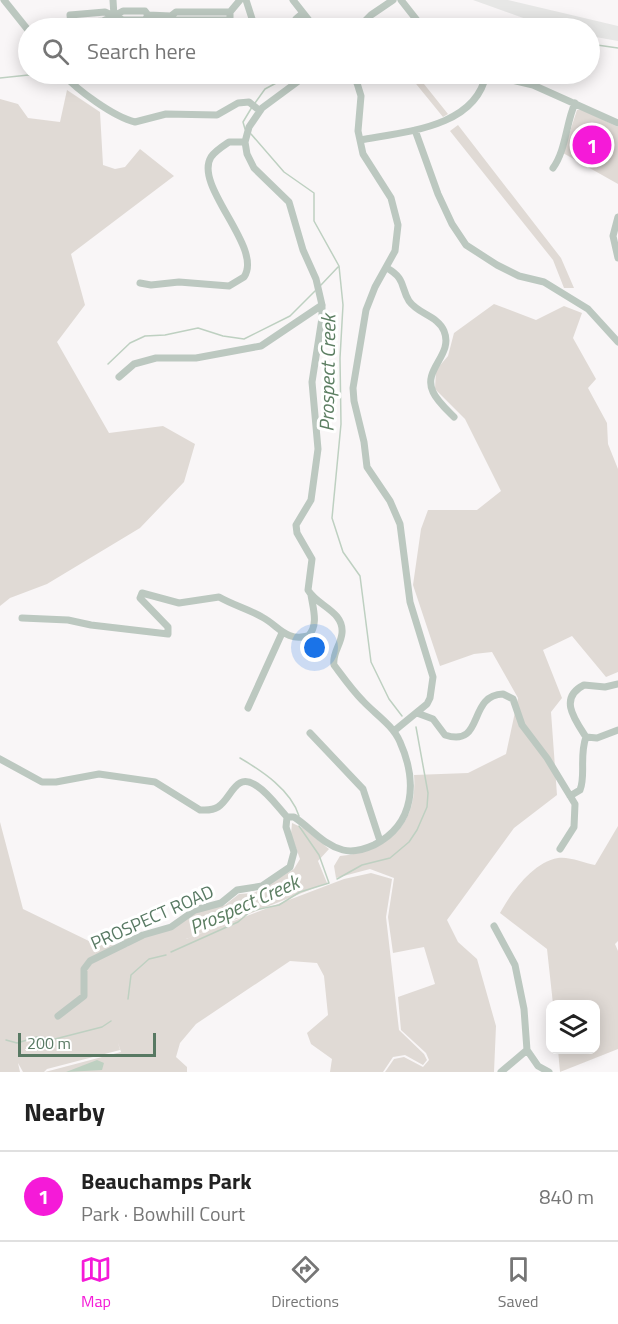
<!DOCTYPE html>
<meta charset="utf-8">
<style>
:root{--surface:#fff;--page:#f6f6f6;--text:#222;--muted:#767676;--line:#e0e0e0;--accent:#f51ad8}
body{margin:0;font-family:"Titillium Web",sans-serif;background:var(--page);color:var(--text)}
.controls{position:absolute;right:18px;bottom:18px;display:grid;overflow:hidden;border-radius:12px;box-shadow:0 3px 15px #0003}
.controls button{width:54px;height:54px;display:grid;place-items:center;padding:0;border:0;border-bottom:2px solid var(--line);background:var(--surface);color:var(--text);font:30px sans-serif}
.scale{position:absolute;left:18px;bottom:15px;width:138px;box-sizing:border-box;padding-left:6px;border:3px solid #587963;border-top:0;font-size:16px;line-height:21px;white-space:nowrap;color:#587963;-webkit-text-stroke:4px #fff;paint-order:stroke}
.you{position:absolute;left:315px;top:648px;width:21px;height:21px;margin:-15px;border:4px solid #fff;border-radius:50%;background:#1a73e8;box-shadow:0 0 0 9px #1a73e833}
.badge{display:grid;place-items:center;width:39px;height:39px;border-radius:50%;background:var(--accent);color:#fff;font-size:20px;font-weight:700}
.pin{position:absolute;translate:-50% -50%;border:3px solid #fff;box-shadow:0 2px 6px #0006}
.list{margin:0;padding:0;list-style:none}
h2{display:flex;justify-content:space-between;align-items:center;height:78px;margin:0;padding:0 24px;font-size:26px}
h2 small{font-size:20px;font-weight:400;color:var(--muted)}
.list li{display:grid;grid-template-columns:39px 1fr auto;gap:18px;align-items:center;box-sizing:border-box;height:90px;padding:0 24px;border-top:2px solid var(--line)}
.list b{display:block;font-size:22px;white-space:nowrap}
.list p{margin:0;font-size:20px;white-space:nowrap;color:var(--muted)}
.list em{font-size:20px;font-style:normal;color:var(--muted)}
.icon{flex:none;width:33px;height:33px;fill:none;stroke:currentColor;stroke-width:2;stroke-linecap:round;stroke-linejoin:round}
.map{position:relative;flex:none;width:618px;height:1072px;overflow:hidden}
.search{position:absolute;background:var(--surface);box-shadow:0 3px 15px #0003;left:18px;right:18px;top:18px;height:66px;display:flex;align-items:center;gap:15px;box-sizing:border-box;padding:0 21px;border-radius:33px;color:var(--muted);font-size:22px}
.sheet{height:168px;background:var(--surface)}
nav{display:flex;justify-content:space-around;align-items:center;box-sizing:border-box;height:84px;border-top:2px solid var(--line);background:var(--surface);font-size:16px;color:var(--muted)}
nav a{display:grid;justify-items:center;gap:3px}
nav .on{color:var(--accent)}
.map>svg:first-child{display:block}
.built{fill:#e7e7e6}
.green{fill:#e0dad5}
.water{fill:#bed0c1}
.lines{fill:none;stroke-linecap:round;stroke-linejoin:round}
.stream{stroke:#bed0c1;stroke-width:1.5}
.minor{stroke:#bcc8c0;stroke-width:7}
.labels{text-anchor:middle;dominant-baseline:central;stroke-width:6;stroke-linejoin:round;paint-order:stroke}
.street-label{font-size:18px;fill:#587963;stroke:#fff}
.water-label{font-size:20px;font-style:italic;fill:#5c7e62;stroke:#fff}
</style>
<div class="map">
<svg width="618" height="1072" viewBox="0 0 618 1072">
<rect width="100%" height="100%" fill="#f9f6f7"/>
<path class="built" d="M473,0H508L618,26V41L590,36V28H551Z"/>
<path class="green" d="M408,74H416L448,114L443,117Z
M67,90L100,112L103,165L115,169L125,167L140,149L174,176L71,254L85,305L57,342L109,433L163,426L195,444L184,482L140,528L47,584L10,598L0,606V99L18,104L28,118L60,122Z
M581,109L618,127V184L563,153L577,110Z
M458,125L561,258L574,288H564L553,260L450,131Z
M494,304L536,320L564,306L582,313L573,338L596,379L588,388L607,423L608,444L618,469V672L606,677L572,636L543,650L562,698L551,712L557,795L514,828L447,920L458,942L477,959L496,1026L494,1072H385L394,1059L404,1057L423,1067L429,1060L426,1053L401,1030L398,997L435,984L424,947L393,953L388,917L394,878L370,869L336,878L334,866L340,856C388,852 418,824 414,775L468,773L506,754L518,698L492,652L474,654L440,666L413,585L421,529L428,510H477L501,491L465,419L435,389L436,370L448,356L454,333Z
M0,822L23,909L93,943L127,947L129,944L121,937L126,933L134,939L172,928L196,911L225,905L239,894L254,893L294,869L300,859L291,834L292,823L303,828L329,849L318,861L327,883L186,939L344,879L371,873L392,879L386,917L399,1030L424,1054L427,1060L423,1065L405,1055L393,1057L383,1072H330L332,1059L311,1044L307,1033L328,1015L324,976L317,963L290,961L196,1024L180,1043L176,1057L187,1067V1072H45L121,1052L118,1043L120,1050L47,1069L44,1072H23L18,1063L20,1072H0Z
M618,826V941L615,944L618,951V1049L560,1072L558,1050H596V1004H553L547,949L500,913C511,893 533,862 558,858C568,856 585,863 595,865Z"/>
<path class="water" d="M97,1060L104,1063L102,1070L66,1072Z"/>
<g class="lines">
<path class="stream" d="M422,21L454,20L513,28
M395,28L414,22
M590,44L618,48
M0,78L38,74
M255,103L265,89L293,74
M245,129L243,122L252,107
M251,134L284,172L314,193V221L339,266L343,305L340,358L341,424L332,518L343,552L360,576L371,662L389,699L402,716
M321,285L338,267
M108,364L130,343L145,336L165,335L198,328L223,336L244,339L290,316L315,291
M240,758C262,771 291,790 299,816
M337,879L362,865L390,858L409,842L417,830L427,807L428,793L416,727
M171,952L238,922L251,911L279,905L300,892L329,883L319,855L299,826
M128,999L131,975L149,959L166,955
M6,1040L17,1043L37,1037L55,1039L102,1027L111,1021"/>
<path class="minor" d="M4,0L28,30
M113,0L114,16
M246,0L255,28
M293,0L315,28
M401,0L423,28
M105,12L114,16L103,21L71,24L70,15Z
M303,13L296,19L304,28
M148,15L145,20H123L114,16L123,11H145L148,15L171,16L176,12H230
M171,16L175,20H230V12L240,0
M358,28L371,15L393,0
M63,74C77,90 114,117 135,122L166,114L217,115L238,103L249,102L260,111
M349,74L357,83L361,96L358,131L363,154L391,198L398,225L395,251L375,287L366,310L353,388L354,401L364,442L367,467L390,501L400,524L410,602L433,677L430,698L427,704L394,731
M486,74L533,85L618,123
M415,130L438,194L452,224L466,245L497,265L519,276L544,282L588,309L618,342
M360,140C403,132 476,128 486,74
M553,168C566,150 566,123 575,103
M618,217L613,236L618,258
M387,268C406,279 400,286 409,301C418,314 438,316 444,331C454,355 422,369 433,392C437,401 447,410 454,417
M140,283L151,285L179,282L229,286L244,277C264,248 193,186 211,157C215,151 223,146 229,142H245
M119,377L134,364L156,358H196L261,346L322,305
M22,618L68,620L91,625L168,634V627L140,598L142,593L179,603L219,597C233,605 248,609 262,617C279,626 286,642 308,636C319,626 313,608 311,595
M618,684L605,687L584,685C558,698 575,720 586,737L597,738L618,730
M248,708L282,633
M417,713L433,719L445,735C485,748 467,695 503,694L513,699L522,725L547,758L575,804L574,827L560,849
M310,733L363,789L380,841
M0,759L42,782H56L99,774L155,782L200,810C206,810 212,811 218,807C232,798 235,771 257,786C268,793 278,807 287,817
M570,796L580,790C586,776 579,756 586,737
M287,817H294C311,828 322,844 343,850C354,853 365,849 374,845C416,824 417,780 400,742C393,725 375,714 363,701C352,690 343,677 334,665C332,653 341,645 342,633C344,611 317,606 308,590L312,559L297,533L296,525L311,500L318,449L312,382L322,318V305L316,279L303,250L289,202L254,168L247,154L245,142L249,127L262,108L308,74
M494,926L515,965L524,1009L527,1050L538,1066L549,1072
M58,1016L84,996V969L90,961L143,935L171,927L195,910L221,903L237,890L262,886L290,867L294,852L286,827L287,817
M501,1072L527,1050"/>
</g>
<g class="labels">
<g class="street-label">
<text transform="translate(152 917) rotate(-24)">PROSPECT ROAD</text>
</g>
<g class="water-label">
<text transform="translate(327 373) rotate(-89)">Prospect Creek</text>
<text transform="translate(244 904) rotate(-24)">Prospect Creek</text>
</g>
</g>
</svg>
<div class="controls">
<button><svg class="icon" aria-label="layers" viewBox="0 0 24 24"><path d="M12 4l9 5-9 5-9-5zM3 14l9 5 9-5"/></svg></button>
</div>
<div class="scale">200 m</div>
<div class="you"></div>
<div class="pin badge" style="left:592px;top:145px">1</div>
<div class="search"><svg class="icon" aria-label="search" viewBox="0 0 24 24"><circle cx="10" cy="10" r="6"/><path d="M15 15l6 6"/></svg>Search here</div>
</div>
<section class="sheet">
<h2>Nearby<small></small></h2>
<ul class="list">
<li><span class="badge">1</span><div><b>Beauchamps Park</b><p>Park · Bowhill Court</p></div><em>840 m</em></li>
</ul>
</section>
<nav>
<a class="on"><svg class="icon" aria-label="map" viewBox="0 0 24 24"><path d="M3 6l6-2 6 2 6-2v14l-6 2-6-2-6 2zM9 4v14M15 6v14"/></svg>Map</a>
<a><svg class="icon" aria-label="directions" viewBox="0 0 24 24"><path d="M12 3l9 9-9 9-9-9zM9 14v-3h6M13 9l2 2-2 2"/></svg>Directions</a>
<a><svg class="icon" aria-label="saved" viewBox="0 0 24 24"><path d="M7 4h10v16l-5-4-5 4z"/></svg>Saved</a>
</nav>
